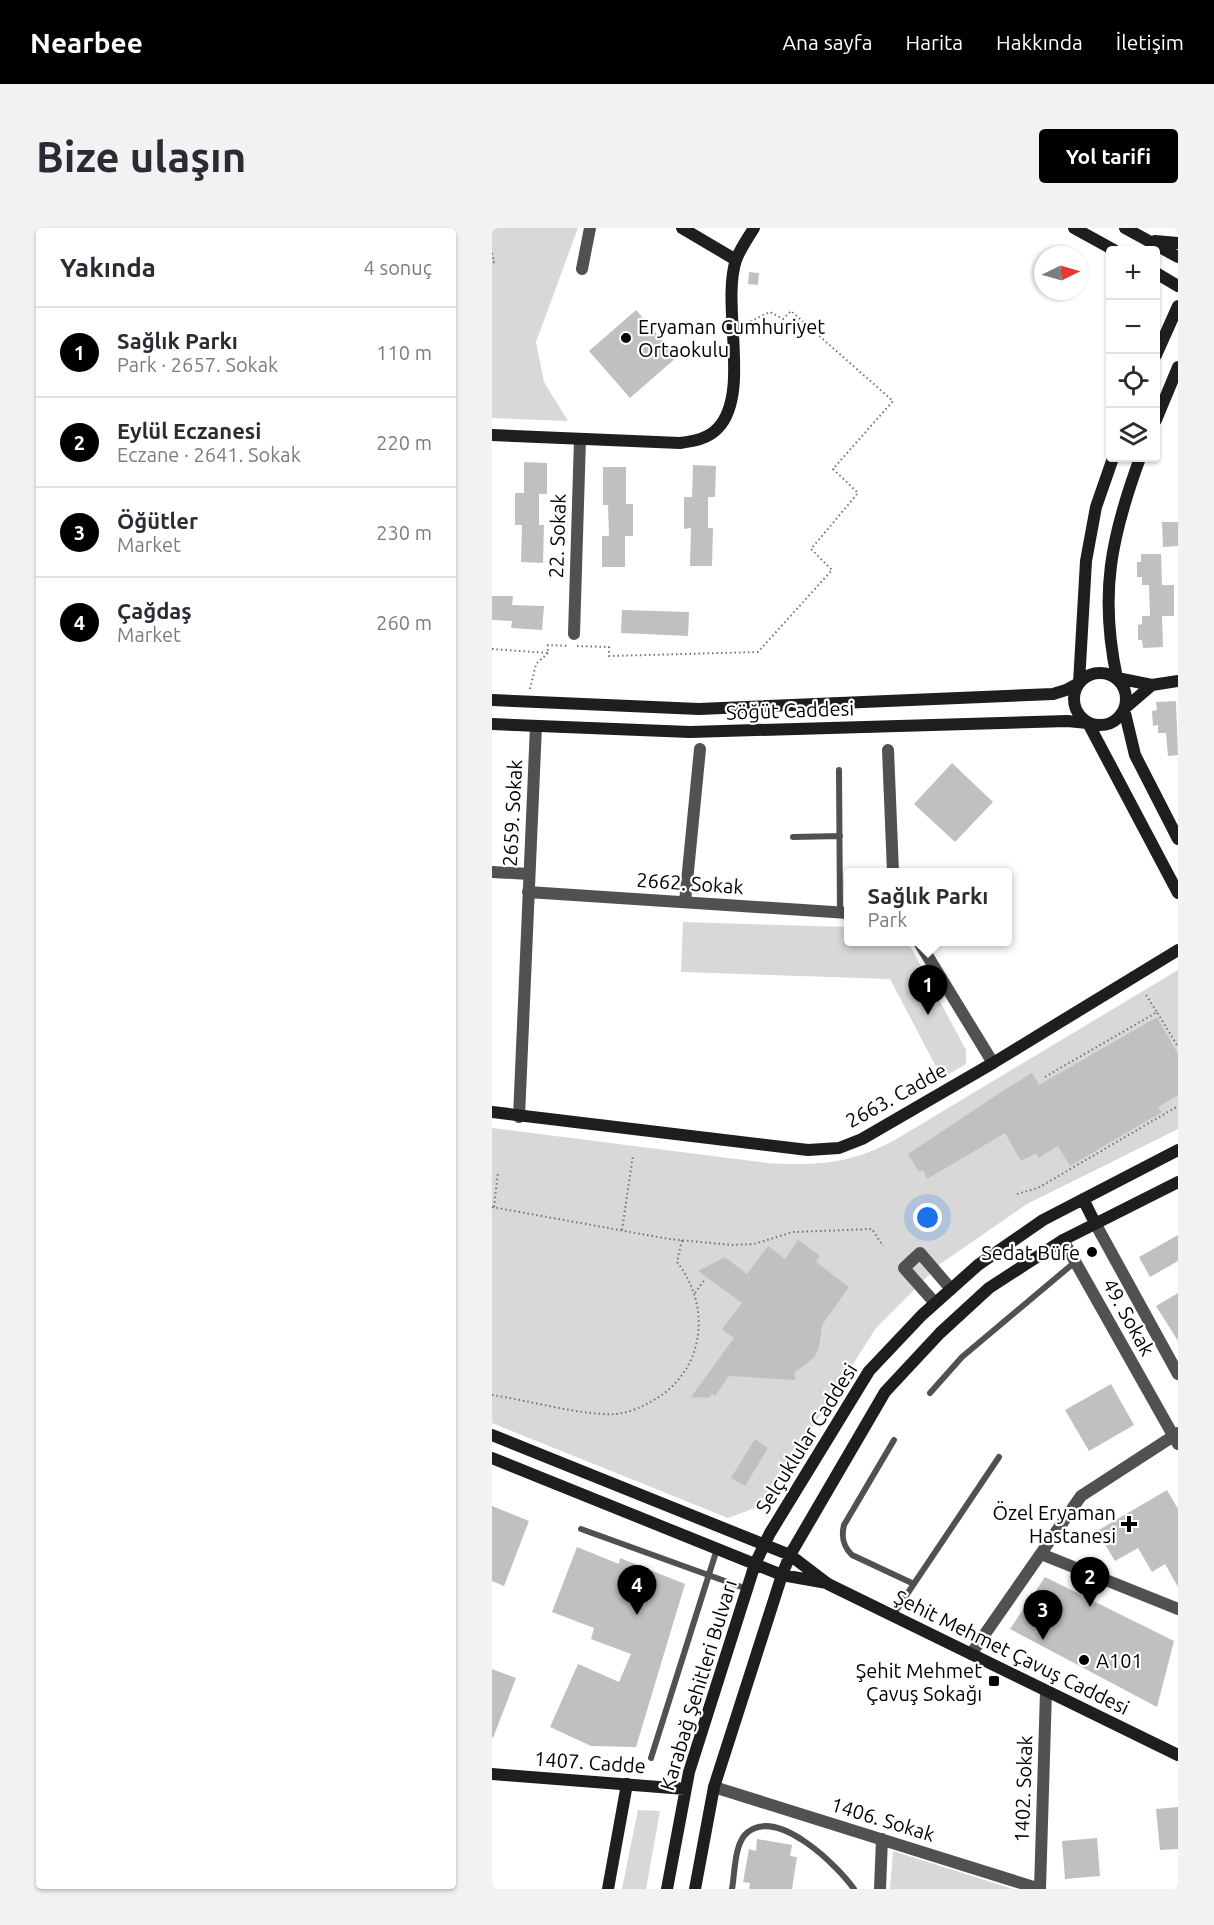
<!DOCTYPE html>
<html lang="tr">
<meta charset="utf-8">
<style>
:root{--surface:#fff;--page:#f2f2f3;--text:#2b2b33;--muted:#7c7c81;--line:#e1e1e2;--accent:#000}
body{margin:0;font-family:Ubuntu,sans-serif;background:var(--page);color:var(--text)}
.controls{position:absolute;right:18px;top:18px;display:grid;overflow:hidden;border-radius:6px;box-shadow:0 2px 4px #0004}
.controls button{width:54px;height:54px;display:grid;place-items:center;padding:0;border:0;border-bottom:2px solid var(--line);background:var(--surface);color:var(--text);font:30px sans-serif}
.compass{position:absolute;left:542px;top:18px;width:54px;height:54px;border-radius:50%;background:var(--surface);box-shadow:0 2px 4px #0004;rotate:85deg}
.you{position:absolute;left:436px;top:990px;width:21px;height:21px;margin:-15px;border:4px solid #fff;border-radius:50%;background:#1a73e8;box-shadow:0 0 0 9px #1a73e833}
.badge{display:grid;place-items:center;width:39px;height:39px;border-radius:50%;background:var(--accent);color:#fff;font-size:20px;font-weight:700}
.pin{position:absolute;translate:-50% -50px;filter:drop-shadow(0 2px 3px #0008)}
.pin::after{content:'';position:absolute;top:32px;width:21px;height:18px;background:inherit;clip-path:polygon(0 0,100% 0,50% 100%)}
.popup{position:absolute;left:352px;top:640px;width:168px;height:78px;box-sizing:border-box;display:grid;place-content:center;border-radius:6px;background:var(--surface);filter:drop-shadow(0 2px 4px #0005);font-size:20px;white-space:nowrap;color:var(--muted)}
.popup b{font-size:22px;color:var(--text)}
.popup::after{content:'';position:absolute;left:50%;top:100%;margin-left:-12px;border:12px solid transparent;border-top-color:var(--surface)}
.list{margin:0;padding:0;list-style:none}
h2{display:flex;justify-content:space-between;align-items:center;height:78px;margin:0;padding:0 24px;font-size:26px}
h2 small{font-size:20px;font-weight:400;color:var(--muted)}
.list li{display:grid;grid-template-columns:39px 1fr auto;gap:18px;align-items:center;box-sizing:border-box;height:90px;padding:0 24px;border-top:2px solid var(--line)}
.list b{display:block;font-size:22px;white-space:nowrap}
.list p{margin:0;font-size:20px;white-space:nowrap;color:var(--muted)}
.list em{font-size:20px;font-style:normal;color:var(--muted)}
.icon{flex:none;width:33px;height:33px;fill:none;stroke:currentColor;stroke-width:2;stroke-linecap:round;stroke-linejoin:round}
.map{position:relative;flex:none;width:686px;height:1661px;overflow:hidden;border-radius:6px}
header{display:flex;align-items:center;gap:36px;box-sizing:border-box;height:84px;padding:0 30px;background:var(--accent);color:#fff}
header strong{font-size:28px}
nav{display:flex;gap:33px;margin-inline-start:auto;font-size:21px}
.intro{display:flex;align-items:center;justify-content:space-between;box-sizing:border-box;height:144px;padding:0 36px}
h1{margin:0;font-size:42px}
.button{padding:15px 27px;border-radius:6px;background:var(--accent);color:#fff;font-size:21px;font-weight:700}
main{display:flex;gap:36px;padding:0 36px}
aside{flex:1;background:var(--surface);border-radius:6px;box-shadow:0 2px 4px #0004}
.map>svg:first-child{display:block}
.green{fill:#d8d8d8}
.building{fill:#c0c0c0}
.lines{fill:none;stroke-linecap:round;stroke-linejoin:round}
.path{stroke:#737373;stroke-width:2;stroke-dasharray:1.5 3;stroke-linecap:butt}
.lane{stroke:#515151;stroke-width:6}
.street{stroke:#515151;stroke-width:12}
.secondary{stroke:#1e1e1e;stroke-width:12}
.poi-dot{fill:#000;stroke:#fff;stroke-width:2}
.labels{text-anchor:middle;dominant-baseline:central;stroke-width:4.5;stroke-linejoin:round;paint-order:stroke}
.poi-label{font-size:20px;fill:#000;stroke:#fff;text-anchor:end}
.street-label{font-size:20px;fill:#000;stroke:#fff}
</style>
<header>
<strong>Nearbee</strong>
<nav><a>Ana sayfa</a><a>Harita</a><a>Hakkında</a><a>İletişim</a></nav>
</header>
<div class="intro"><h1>Bize ulaşın</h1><a class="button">Yol tarifi</a></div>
<main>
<aside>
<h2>Yakında<small>4 sonuç</small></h2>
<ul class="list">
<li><span class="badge">1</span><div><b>Sağlık Parkı</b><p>Park · 2657. Sokak</p></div><em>110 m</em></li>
<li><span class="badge">2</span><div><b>Eylül Eczanesi</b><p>Eczane · 2641. Sokak</p></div><em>220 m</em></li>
<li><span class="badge">3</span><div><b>Öğütler</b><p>Market</p></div><em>230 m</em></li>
<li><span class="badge">4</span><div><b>Çağdaş</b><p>Market</p></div><em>260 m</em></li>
</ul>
</aside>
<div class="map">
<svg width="686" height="1661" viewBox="0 0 686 1661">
<rect width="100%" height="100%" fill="#fff"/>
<path class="green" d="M0,0H86L44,114L52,154L76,193L0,190Z
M191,694L356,699V714H416L474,822V836L450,850L398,751L189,744Z
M686,742V901L535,976L448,1036L384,1100L271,1277L236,1290L0,1195V900L275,935C328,938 361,936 408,909Z
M146,1582L168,1583L154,1661H130Z
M401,1623L521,1661H398Z"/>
<path class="building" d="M257,44L267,45L266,57L256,56Z
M144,82L185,129L138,170L97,123Z
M32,234L55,235V266H47V297H52L51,335L29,334L30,297H23V265H32Z
M201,237L224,238L223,269H216V300H221L220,338H198L199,300L192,301V269H200Z
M111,239H134V276H141V308H133V339H110V308H117L116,277H111Z
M670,294H686V318L671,319Z
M649,326H669L670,357H682V388H670L671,419L651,420L650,412H646V397L650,396V388H658L657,357H650V349H645V334H649Z
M0,368H21L20,377L52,378L50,402L19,400L20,393L0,392Z
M130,382L197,384L196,408L129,405Z
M684,473L686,527L676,528L674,505H666V497L661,498L660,483L665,482L664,474Z
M460,535L501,574L463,614L422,576Z
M665,789L686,826V867L666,879L670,884L578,938L566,918L546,930L544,925L529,933L513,905L435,951L431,942L427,944L416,926L509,864L540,845L547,857Z
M686,1007V1033L658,1049L647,1029Z
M306,1012L328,1028L324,1034L357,1059L330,1097L327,1120L322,1130L303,1144V1152L237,1148L223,1168L220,1166L217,1170L199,1169L242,1110L230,1101L250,1075L206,1043L233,1029L255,1046L276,1018L293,1031Z
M686,1065V1113L664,1078Z
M619,1156L642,1197L597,1223L573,1182Z
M263,1211L276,1220L253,1258L239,1250Z
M675,1262L686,1281V1359L673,1336L660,1344L646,1320L623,1333L605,1303Z
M0,1278L37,1293L12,1358L0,1353Z
M85,1319L127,1336L128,1330L193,1356L144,1519L99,1518L58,1499L86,1436L127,1454L139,1426L99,1411L102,1400L60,1384Z
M553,1349L682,1413L665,1479L518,1401Z
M0,1441L24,1450L1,1510L0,1509Z
M686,1579V1621L668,1622L664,1581Z
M605,1610L608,1648L573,1651L570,1613Z
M265,1611L300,1617L298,1628L305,1629L300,1661H257L258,1655L251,1654L257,1621L264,1623Z"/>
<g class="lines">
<path class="path" d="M0,25L2,34L0,36
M85,418L117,419V428L266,424L340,342L319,321L366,265L341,241L401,173L299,83L291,91L278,84L253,96
M0,421L56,425V417L77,418
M38,461L44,436L56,425
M654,767L665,784
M553,849L665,784L686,819
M525,966L546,960L686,878
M0,979L177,1011L240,1017L262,1016L301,1004L380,1001L391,1018
M2,979L6,944
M130,1002L141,927
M203,1065L213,1051
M0,1167C35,1172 91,1188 123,1186C137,1185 150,1179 162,1172C213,1142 220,1079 185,1034L190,1012"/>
<path class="lane" d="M347,542L348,684
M301,609L348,608
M438,1165L470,1129L583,1034
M402,1212L352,1297C349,1309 351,1318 360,1327L422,1356
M89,1301L255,1361
M401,1387L507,1229
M159,1530L225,1321
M240,1661C243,1645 242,1614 256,1604C287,1580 346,1638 362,1661"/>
<path class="street" d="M90,41L98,0
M82,406L88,211
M396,522L401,644
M0,644L37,646
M36,664L356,685
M193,674L208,521
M427,714L501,835
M27,889L44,498
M603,995L686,1146
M571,1012L686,1216
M443,1075L412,1040L428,1025L459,1061
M549,1326L686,1381
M479,1426L589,1268L686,1205
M222,1559L548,1661
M388,1661L390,1611
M548,1661L554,1463"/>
<path class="secondary" d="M190,0L244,32
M582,0L622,22
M633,0L686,29
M663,13L686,15
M664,45L686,58
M664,127L686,78
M664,192L686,139
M0,207L188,215C202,213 216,211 226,200C259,165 229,77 244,32C248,21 256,10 262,0
M582 471a26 26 0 1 1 52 0a26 26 0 1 1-52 0Z
M625,450C607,366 619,309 648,230
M625,450L660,457L632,481
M587,455L594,333L604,279L621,230
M660,457L686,453
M0,472L207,481L561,466L574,462L587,455
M632,481L643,527L686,611
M596,495L686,665
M0,496L198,504L575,493L596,495
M0,884L316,922L347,920L370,911L501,835L686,722
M591,971L603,995
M0,1207L298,1327L336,1356L686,1527
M0,1230L290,1347L335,1355
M0,1546L193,1561
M116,1661L135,1556
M175,1661L197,1544L263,1336L278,1305L377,1143L430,1087L486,1037L551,992L686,922
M203,1661L222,1559L290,1347L298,1327L393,1164L448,1105L497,1060L571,1012L686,954"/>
</g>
<g class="poi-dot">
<circle cx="134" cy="110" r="6"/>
<circle cx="600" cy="1024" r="6"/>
<path d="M634 1287h6v6h6v6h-6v6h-6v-6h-6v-6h6z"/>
<circle cx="592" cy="1432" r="6"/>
<rect x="496" y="1447" width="12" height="12" rx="3"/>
</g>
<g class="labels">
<g class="poi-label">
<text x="146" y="98" text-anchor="start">Eryaman Cumhuriyet<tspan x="146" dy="23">Ortaokulu</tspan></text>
<text x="588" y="1024">Sedat Büfe</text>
<text x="624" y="1284">Özel Eryaman<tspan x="624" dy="23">Hastanesi</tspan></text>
<text x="604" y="1432" text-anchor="start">A101</text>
<text x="490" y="1442">Şehit Mehmet<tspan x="490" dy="23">Çavuş Sokağı</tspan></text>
</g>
<g class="street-label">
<text transform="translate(65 308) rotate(-88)">22. Sokak</text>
<text transform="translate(298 482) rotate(-2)">Söğüt Caddesi</text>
<text transform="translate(20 585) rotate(-87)">2659. Sokak</text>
<text transform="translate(198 655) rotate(4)">2662. Sokak</text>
<text transform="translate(404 867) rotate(-29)">2663. Cadde</text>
<text transform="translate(637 1089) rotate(61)">49. Sokak</text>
<text transform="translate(314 1210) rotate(-58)">Selçuklular Caddesi</text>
<text transform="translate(520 1424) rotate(26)">Şehit Mehmet Çavuş Caddesi</text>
<text transform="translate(206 1457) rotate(-73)">Karabağ Şehitleri Bulvarı</text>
<text transform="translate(98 1534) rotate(4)">1407. Cadde</text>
<text transform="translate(531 1561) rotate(-88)">1402. Sokak</text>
<text transform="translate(391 1591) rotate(17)">1406. Sokak</text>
</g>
</g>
</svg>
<div class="controls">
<button>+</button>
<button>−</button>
<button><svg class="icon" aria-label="locate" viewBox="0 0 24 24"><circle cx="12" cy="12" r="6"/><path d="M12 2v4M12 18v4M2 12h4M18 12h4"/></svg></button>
<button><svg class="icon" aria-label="layers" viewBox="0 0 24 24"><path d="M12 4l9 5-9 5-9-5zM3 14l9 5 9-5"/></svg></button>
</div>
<svg class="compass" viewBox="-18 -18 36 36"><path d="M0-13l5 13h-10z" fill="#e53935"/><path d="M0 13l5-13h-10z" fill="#7c7c81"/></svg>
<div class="you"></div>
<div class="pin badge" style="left:436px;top:787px">1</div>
<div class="popup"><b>Sağlık Parkı</b>Park</div>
<div class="pin badge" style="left:598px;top:1379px">2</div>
<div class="pin badge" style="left:551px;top:1412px">3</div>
<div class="pin badge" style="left:145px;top:1387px">4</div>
</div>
</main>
